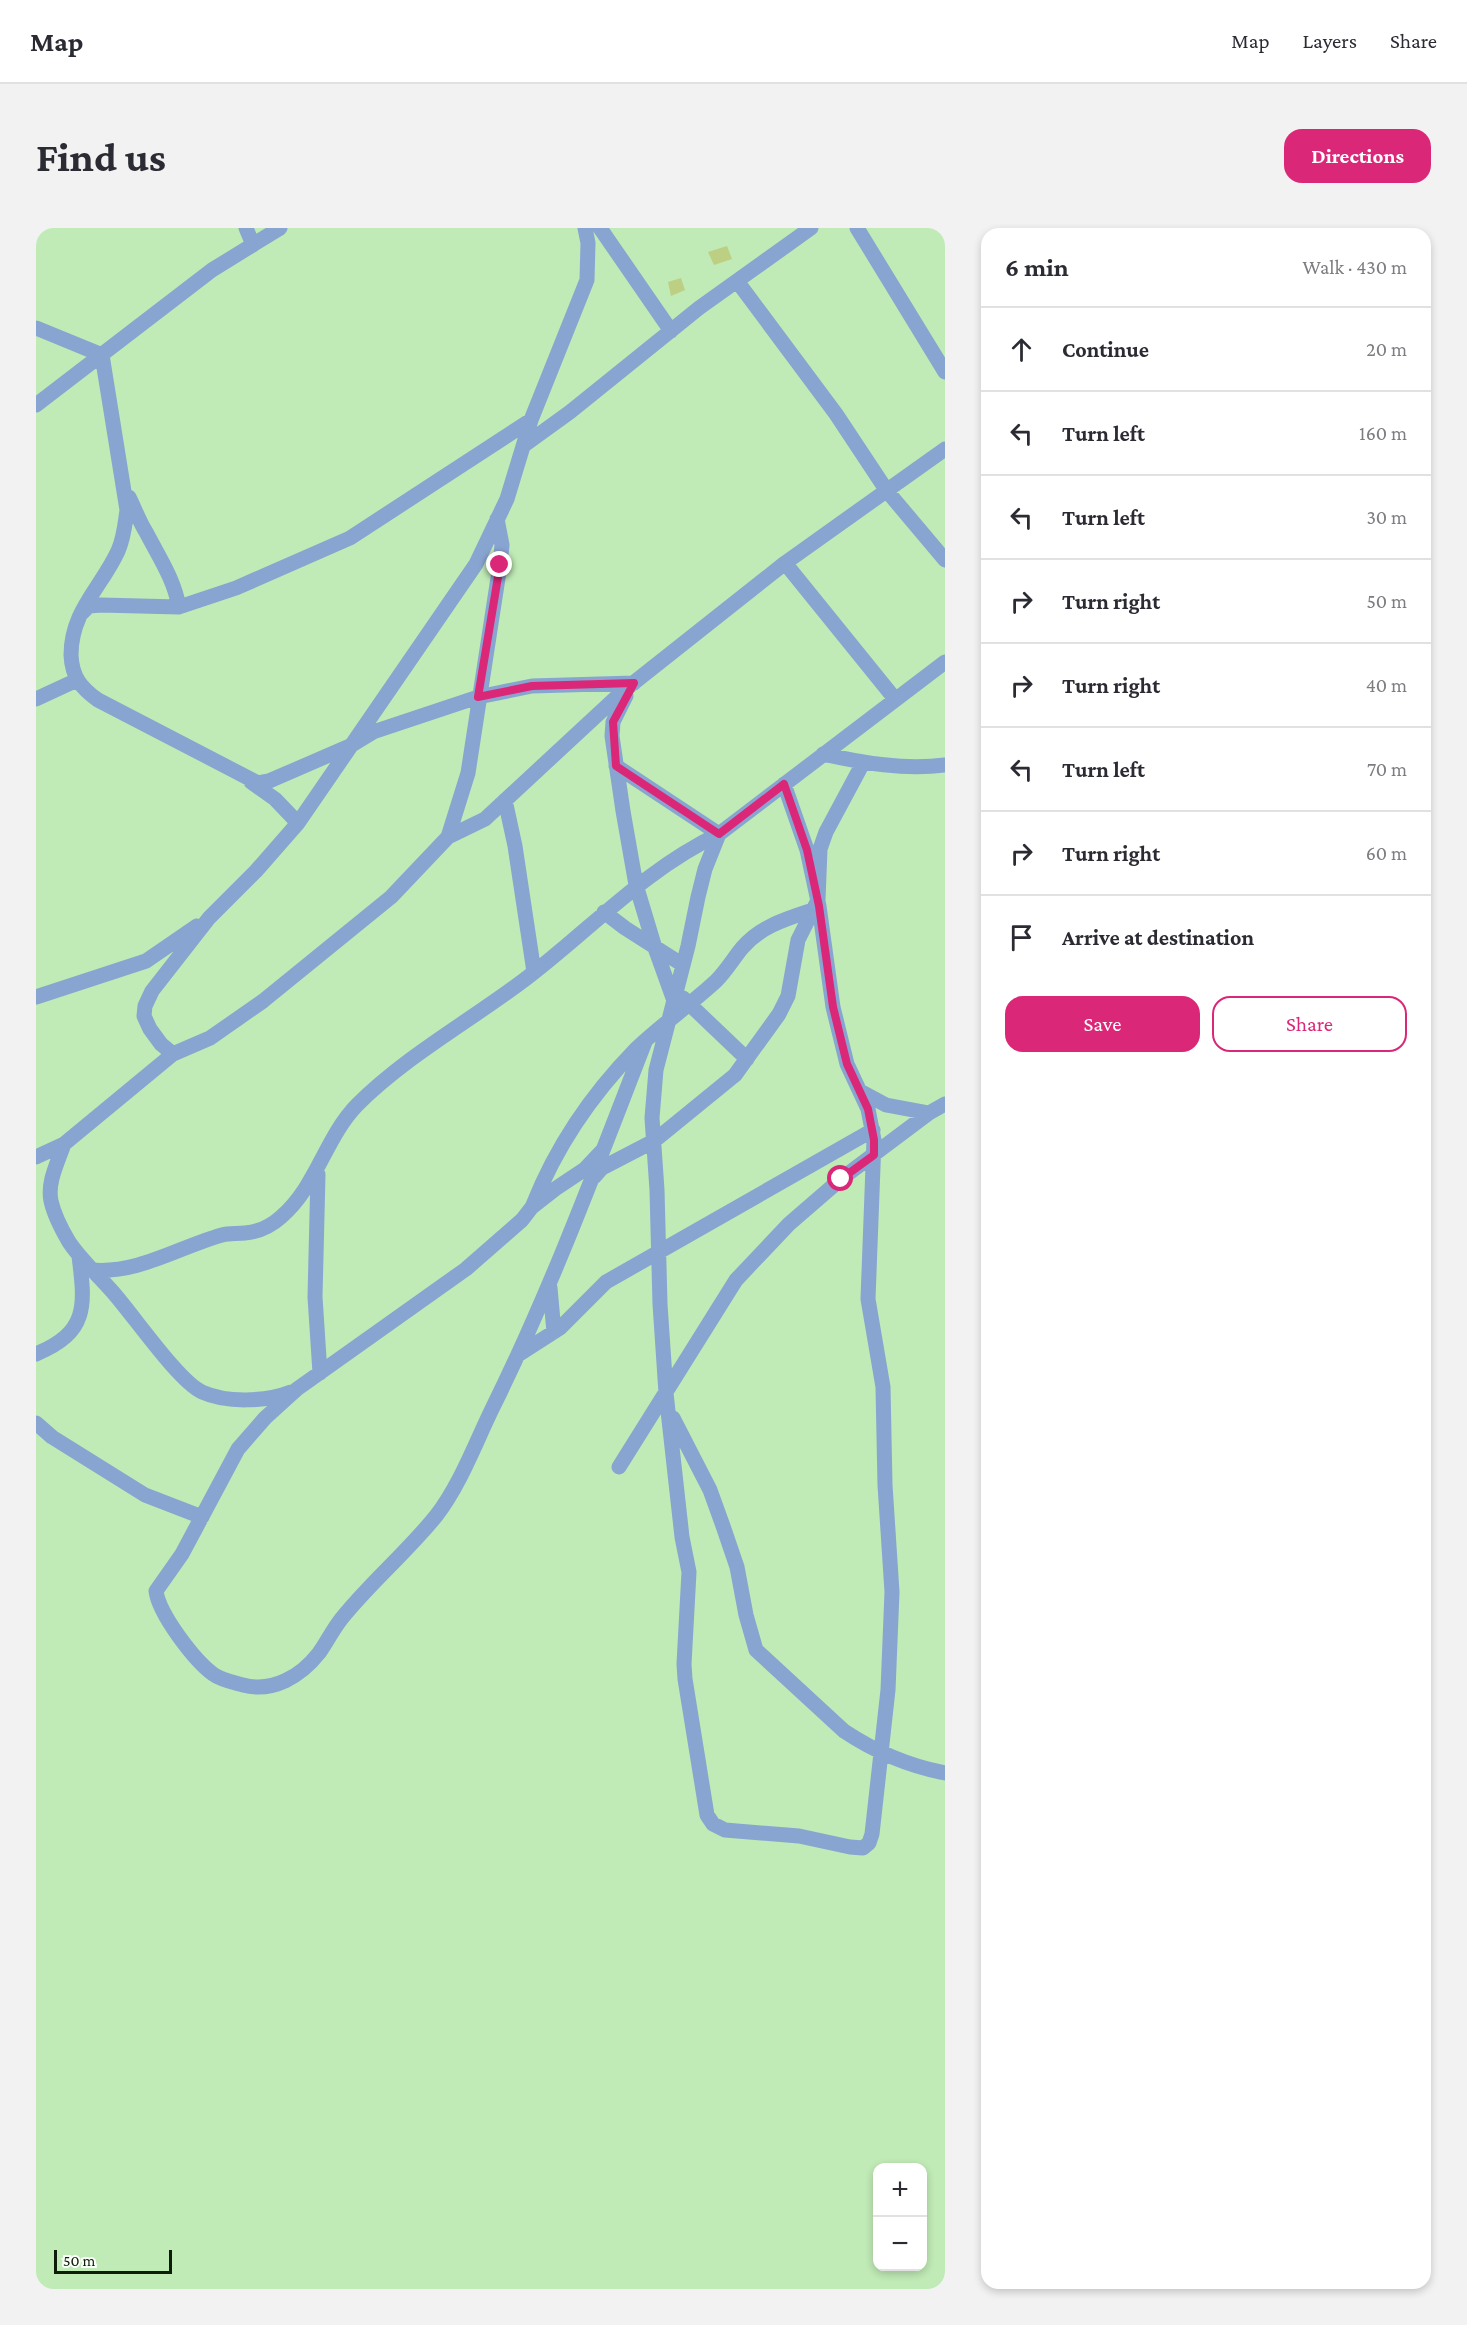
<!DOCTYPE html>
<meta charset="utf-8">
<style>
:root{--surface:#fff;--page:#f2f2f3;--text:#2b2b33;--muted:#7c7c81;--line:#e1e1e2;--accent:#db2777}
body{margin:0;font-family:"Crimson Pro",serif;background:var(--page);color:var(--text)}
.controls{position:absolute;right:18px;bottom:18px;display:grid;overflow:hidden;border-radius:12px;box-shadow:0 3px 9px #0003}
.controls button{width:54px;height:54px;display:grid;place-items:center;padding:0;border:0;border-bottom:2px solid var(--line);background:var(--surface);color:var(--text);font:30px sans-serif}
.scale{position:absolute;left:18px;bottom:15px;width:118px;box-sizing:border-box;padding-left:6px;border:3px solid #0d1d0a;border-top:0;font-size:16px;line-height:21px;white-space:nowrap;color:#0d1d0a;-webkit-text-stroke:4px #fafff9;paint-order:stroke}
.stop{position:absolute;width:18px;height:18px;margin:-14px;border:4px solid #db2777;border-radius:50%;background:#fff}
.stop.end{background:#db2777;border-color:#fff;box-shadow:0 2px 6px #0008}
.list{margin:0;padding:0;list-style:none}
h2{display:flex;justify-content:space-between;align-items:center;height:78px;margin:0;padding:0 24px;font-size:26px}
h2 small{font-size:20px;font-weight:400;color:var(--muted)}
.list li{display:grid;grid-template-columns:39px 1fr auto;gap:18px;align-items:center;box-sizing:border-box;height:84px;padding:0 24px;border-top:2px solid var(--line)}
.list b{display:block;font-size:22px;white-space:nowrap}
.list em{font-size:20px;font-style:normal;color:var(--muted)}
.actions{display:flex;gap:12px;padding:18px 24px}
.actions a{flex:1;padding:14px 0;border:2px solid var(--accent);border-radius:18px;text-align:center;font-size:21px;color:var(--accent)}
.actions .main{background:var(--accent);color:#fff}
.icon{flex:none;width:33px;height:33px;fill:none;stroke:currentColor;stroke-width:2;stroke-linecap:round;stroke-linejoin:round}
.map{position:relative;flex:none;width:909px;height:2061px;overflow:hidden;border-radius:18px}
header{display:flex;align-items:center;gap:36px;box-sizing:border-box;height:84px;padding:0 30px;background:var(--surface);border-bottom:2px solid var(--line)}
header strong{font-size:28px}
nav{display:flex;gap:33px;margin-inline-start:auto;font-size:21px}
.intro{display:flex;align-items:center;justify-content:space-between;box-sizing:border-box;height:144px;padding:0 36px}
h1{margin:0;font-size:42px}
.button{padding:15px 27px;border-radius:18px;background:var(--accent);color:#fff;font-size:21px;font-weight:700}
main{display:flex;gap:36px;padding:0 36px}
aside{flex:1;background:var(--surface);border-radius:18px;box-shadow:0 3px 9px #0003}
.map>svg:first-child{display:block}
.building{fill:#bccf82}
.lines{fill:none;stroke-linecap:round;stroke-linejoin:round}
.minor{stroke:#88a4d1;stroke-width:15}
.route{stroke:#db2777;stroke-width:8}
</style>
<header>
<strong>Map</strong>
<nav><a>Map</a><a>Layers</a><a>Share</a></nav>
</header>
<div class="intro"><h1>Find us</h1><a class="button">Directions</a></div>
<main>
<div class="map">
<svg width="909" height="2061" viewBox="0 0 909 2061">
<rect width="100%" height="100%" fill="#c0eab6"/>
<path class="building" d="M691,18L696,31L678,37L672,24Z
M645,50L649,62L635,68L632,54Z"/>
<g class="lines">
<path class="minor" d="M210,0L217,17
M564,0L635,103
M821,0L909,144
M701,53L800,186L851,263L909,332
M0,100L66,127
M66,127L91,282C89,296 88,310 82,323C65,360 35,383 35,427C36,449 45,460 62,472L222,555L233,553L314,518L337,504L442,469L496,458L598,455
M0,177L176,42L244,0
M487,218L534,184L663,80L775,0
M93,269C99,281 103,293 110,304C123,329 138,351 143,379
M749,335L859,471
M46,385L53,378L65,377L143,379L200,360L314,310L495,192
M590,468L577,494L576,508L587,583L600,657L619,720L637,770
M0,471L41,452
M787,526C827,535 868,542 909,537
M580,538L683,606
M215,554L239,571L262,595
M469,572L479,618L498,744
M683,606L669,641L662,669L652,718L620,842L616,890L621,962L624,1076L630,1165L646,1309L653,1344L648,1436L649,1451L671,1587L677,1596L689,1602L763,1608L814,1619L827,1620L833,1615L836,1606L852,1462L856,1364L849,1257L847,1159L832,1071L838,912L832,881L811,836L797,779L783,678L771,622L748,556
M412,609L449,591L586,464L749,335L909,221
M568,684L589,700L647,737
M0,769L110,733L161,698
M647,770L711,831
M137,826L125,816L114,801L108,788L109,778L116,763L173,690L220,643L262,595L440,336L471,271L495,192L551,52L552,15L549,0
M824,863L850,877L893,885
M28,916C22,934 11,954 15,973C18,987 26,1002 33,1014C45,1032 61,1046 75,1062C96,1085 142,1153 166,1164C190,1175 230,1174 255,1164
M566,923L549,941L519,961L496,979L486,992L430,1041L261,1161L229,1190L202,1221L146,1326L120,1363C123,1386 158,1432 177,1446C185,1452 196,1454 207,1457C237,1465 265,1448 283,1425C291,1414 297,1401 306,1390C335,1354 371,1324 400,1288C424,1257 439,1216 456,1181C515,1062 561,937 609,814
M0,929L28,916L137,826L174,810L227,773L355,669L412,609L432,545L464,337L466,317L461,291
M282,946L279,1069L284,1145
M558,949L566,940L618,913L699,847L743,786L752,768L762,712L782,672L784,621L790,604L827,535
M497,977C520,919 557,865 600,821C625,797 654,777 680,753C690,743 697,731 706,720C725,698 750,691 777,682
M56,1042C102,1046 143,1019 186,1007C193,1005 201,1006 209,1005C222,1004 235,998 245,989C281,958 289,910 321,877C371,827 436,792 492,749C556,700 608,642 683,606L909,434
M514,1060L518,1104
M0,1126C53,1104 49,1077 43,1028
M482,1127L524,1100L570,1054L837,902
M637,1190L674,1262L687,1298L701,1339L710,1387L720,1422L808,1503C838,1523 873,1538 909,1545
M0,1195L16,1209L109,1267L166,1289
M583,1239L700,1052L753,996L805,951L893,885L909,876"/>
</g>
<g class="lines">
<path class="route" d="M464,337L442,469L496,458L598,455L577,494L580,538L683,606L748,556L771,622L783,678L797,779L811,836L832,881L838,912V927L805,951"/>
</g>
</svg>
<div class="controls">
<button>+</button>
<button>−</button>
</div>
<div class="scale">50 m</div>
<div class="stop" style="left:805px;top:951px"></div>
<div class="stop end" style="left:464px;top:337px"></div>
</div>
<aside>
<h2>6 min<small>Walk · 430 m</small></h2>
<ul class="list">
<li><svg class="icon" aria-label="ahead" viewBox="0 0 24 24"><path d="M12 20V5M6 11l6-6 6 6"/></svg><div><b>Continue</b></div><em>20 m</em></li>
<li><svg class="icon" aria-label="left" viewBox="0 0 24 24"><path d="M17 20v-9H6M10 6l-5 5 5 5"/></svg><div><b>Turn left</b></div><em>160 m</em></li>
<li><svg class="icon" aria-label="left" viewBox="0 0 24 24"><path d="M17 20v-9H6M10 6l-5 5 5 5"/></svg><div><b>Turn left</b></div><em>30 m</em></li>
<li><svg class="icon" aria-label="right" viewBox="0 0 24 24"><path d="M7 20v-9h11M14 6l5 5-5 5"/></svg><div><b>Turn right</b></div><em>50 m</em></li>
<li><svg class="icon" aria-label="right" viewBox="0 0 24 24"><path d="M7 20v-9h11M14 6l5 5-5 5"/></svg><div><b>Turn right</b></div><em>40 m</em></li>
<li><svg class="icon" aria-label="left" viewBox="0 0 24 24"><path d="M17 20v-9H6M10 6l-5 5 5 5"/></svg><div><b>Turn left</b></div><em>70 m</em></li>
<li><svg class="icon" aria-label="right" viewBox="0 0 24 24"><path d="M7 20v-9h11M14 6l5 5-5 5"/></svg><div><b>Turn right</b></div><em>60 m</em></li>
<li><svg class="icon" aria-label="arrive" viewBox="0 0 24 24"><path d="M6 21V4h12l-3 4 3 4H6"/></svg><div><b>Arrive at destination</b></div></li>
</ul>
<div class="actions"><a class="main">Save</a><a>Share</a></div>
</aside>
</main>
